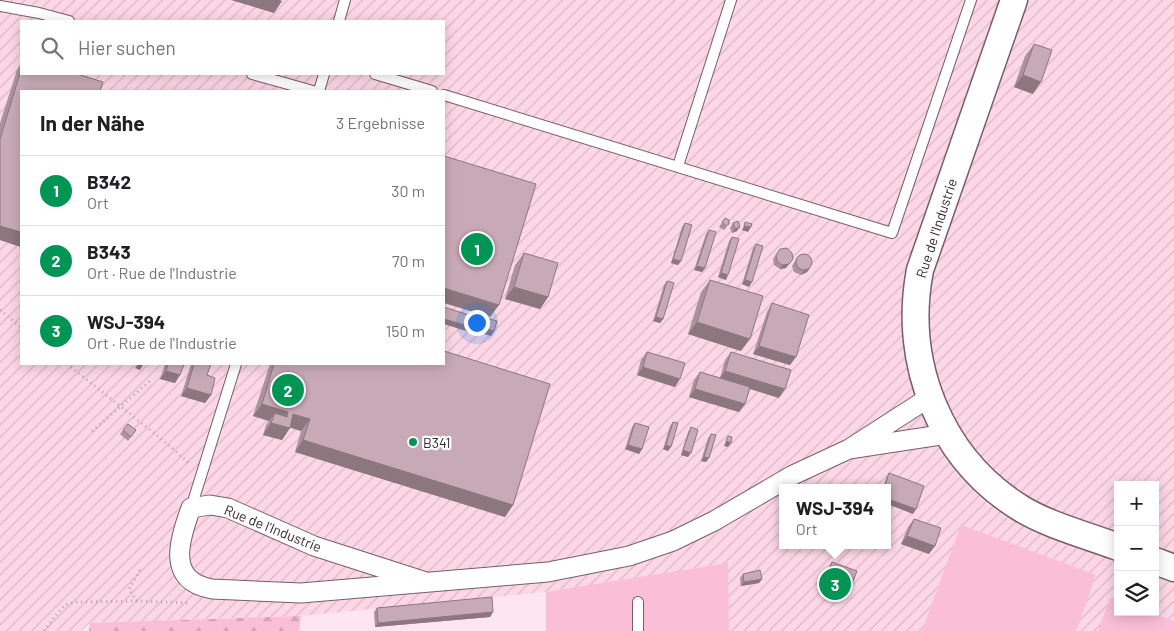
<!DOCTYPE html>
<html lang="de">
<meta charset="utf-8">
<style>
:root{--surface:#fff;--page:#f6f6f6;--text:#202124;--muted:#757577;--line:#e0e0e0;--accent:#019555}
body{margin:0;font-family:Barlow,sans-serif;background:var(--page);color:var(--text)}
.controls{position:absolute;right:15px;bottom:15px;display:grid;overflow:hidden;border-radius:0px;box-shadow:0 2px 12px #0003}
.controls button{width:45px;height:45px;display:grid;place-items:center;padding:0;border:0;border-bottom:1px solid var(--line);background:var(--surface);color:var(--text);font:25px sans-serif}
.you{position:absolute;left:476px;top:322px;width:18px;height:18px;margin:-12px;border:4px solid #fff;border-radius:50%;background:#1a73e8;box-shadow:0 0 0 8px #1a73e833}
.badge{display:grid;place-items:center;width:32px;height:32px;border-radius:50%;background:var(--accent);color:#fff;font-size:16px;font-weight:700}
.pin{position:absolute;translate:-50% -50%;border:2px solid #fff;box-shadow:0 1px 5px #0006}
.popup{position:absolute;left:779px;top:484px;width:112px;height:65px;box-sizing:border-box;display:grid;place-content:center;border-radius:0px;background:var(--surface);filter:drop-shadow(0 1px 4px #0005);font-size:16px;white-space:nowrap;color:var(--muted)}
.popup b{font-size:19px;color:var(--text)}
.popup::after{content:'';position:absolute;left:50%;top:100%;margin-left:-10px;border:10px solid transparent;border-top-color:var(--surface)}
.list{margin:0;padding:0;list-style:none}
h2{display:flex;justify-content:space-between;align-items:center;height:65px;margin:0;padding:0 20px;font-size:21px}
h2 small{font-size:16px;font-weight:400;color:var(--muted)}
.list li{display:grid;grid-template-columns:32px 1fr auto;gap:15px;align-items:center;box-sizing:border-box;height:70px;padding:0 20px;border-top:1px solid var(--line)}
.list b{display:block;font-size:19px;white-space:nowrap}
.list p{margin:0;font-size:16px;white-space:nowrap;color:var(--muted)}
.list em{font-size:16px;font-style:normal;color:var(--muted)}
.icon{flex:none;width:28px;height:28px;fill:none;stroke:currentColor;stroke-width:2;stroke-linecap:round;stroke-linejoin:round}
.map{position:relative;flex:none;width:1174px;height:631px;overflow:hidden}
.search{position:absolute;background:var(--surface);box-shadow:0 2px 12px #0003;left:20px;top:20px;width:425px;height:55px;display:flex;align-items:center;gap:12px;box-sizing:border-box;padding:0 18px;border-radius:0px;color:var(--muted);font-size:19px}
.panel{position:absolute;background:var(--surface);box-shadow:0 2px 12px #0003;left:20px;top:90px;width:425px;height:275px;border-radius:0px}
.map>svg:first-child{display:block}
.industrial{fill:url(#industrial-furrows);fill-rule:evenodd}
.forest{fill:url(#forest-firs)}
.garden{fill:#fabed6}
.lines{fill:none;stroke-linecap:round;stroke-linejoin:round}
.lane-casing{stroke:#785d68;stroke-width:12}
.street-casing{stroke:#785d68;stroke-width:21}
.secondary-casing{stroke:#785d68;stroke-width:29}
.path{stroke:#b7a3ab;stroke-width:3;stroke-dasharray:1 4;stroke-linecap:butt}
.lane{stroke:#fff;stroke-width:10}
.street{stroke:#fff;stroke-width:19}
.secondary{stroke:#fff;stroke-width:26}
.wall{fill:#ac929d}
.shaded-wall{fill:#8c777f}
.building{fill:#c8aab6;stroke:#8c777f}
.poi-dot{fill:#019555;stroke:#fff;stroke-width:2}
.labels{text-anchor:middle;dominant-baseline:central;stroke-width:4.5;stroke-linejoin:round;paint-order:stroke}
.street-label{font-size:14px;fill:#352a2f;stroke:#fff}
.poi-label{font-size:14px;fill:#352a2f;stroke:#fff;text-anchor:start}
</style>
<div class="map">
<svg width="1174" height="631" viewBox="0 0 1174 631">
<defs>
<pattern id="industrial-furrows" width="10" height="10" patternUnits="userSpaceOnUse" patternTransform="scale(1.25)"><rect width="10" height="10" fill="#fdd7e6"/><path d="M-1 1l2-2M0 10L10 0M9 11l2-2" fill="none" stroke="#d9b9c6"/></pattern>
<pattern id="forest-firs" width="22" height="20" patternUnits="userSpaceOnUse" patternTransform="scale(1.25)"><rect width="22" height="20" fill="#fabed6"/><path d="M5 1l3.5 6h-7zM16 11l3.5 6h-7z" fill="#d7a3b8"/></pattern>
</defs>
<rect width="100%" height="100%" fill="#fee5ef"/>
<path class="industrial" d="M0,0H1174V631H729L727,564L546,592L301,616L90,623L81,631H0ZM21,21H444V74H21ZM21,91H444V364H21ZM1118,485H1155V612H1118ZM782,488H888V545H782Z"/>
<path class="forest" d="M301,616L299,631H89L90,623Z"/>
<path class="garden" d="M961,525L1096,575L1076,631H922Z
M728,563L729,631H546V592Z
M1110,598L1118,601V612H1149L1174,621V631H1098Z"/>
<g class="lines">
<g class="lane-casing">
<path id="lane" d="M0,6L39,13L69,21
M339,21L345,0
M252,74L313,91
M375,74L432,91
M319,91L324,74
M444,95L892,233L971,0
M678,166L731,0
M191,508L236,364
M638,602V631"/>
</g>
<g class="street-casing">
<path id="street" d="M930,397L849,449L947,434
M426,582L314,546L228,508L210,505L191,508C179,540 166,581 212,589L301,593L548,572L629,556L673,541L714,521L793,475L849,449"/>
</g>
<g class="secondary-casing">
<path id="secondary" d="M1014,0L920,270C902,363 940,459 1022,509C1048,525 1089,536 1118,547
M1155,561L1174,568"/>
</g>
<path class="path" d="M0,310L21,327
M67,364L164,441L190,464
M92,431L150,381
M137,601L129,589L140,570
M44,631L55,616L65,605L76,602L137,601L191,603"/>
<use href="#lane" class="lane"/>
<use href="#street" class="street"/>
<use href="#secondary" class="secondary"/>
</g>
<path class="wall" d="M1034,44L1033,94L1014,87L1025,56Z
M21,63V247L0,240V123L17,70Z
M725,218L729,220L726,228L724,230L719,227Z
M685,223L681,261L678,265L671,263L682,227Z
M733,223L737,231L732,233L730,228Z
M709,230L705,268L702,272L694,270L706,234Z
M732,237L726,280L718,277L729,241Z
M756,244L749,287L742,284L753,248Z
M780,249L786,268L780,269L774,265L773,259Z
M524,253L548,297L540,309L505,299L515,265Z
M798,256L810,268L807,272L801,275L794,272L792,266Z
M710,280L741,351L688,334L701,292Z
M667,281L663,319L660,323L653,321L664,285Z
M772,303L790,365L753,354L767,312Z
M487,318L494,331L491,336L481,333L484,322Z
M647,352L675,387L637,375L641,360Z
M731,352L779,398L750,389L745,404L739,412L689,397L694,380L700,372L720,378L725,360Z
M165,364H184L175,383L160,379Z
M191,364H211L207,375L211,395L205,403L181,396Z
M270,364H444L513,505L505,517L295,452L301,431L290,427L282,440L263,435L266,425L269,421L253,416Z
M673,422L668,451L663,449L670,426Z
M635,423L642,449L639,454L625,449L632,427Z
M128,424L136,430L128,441L120,434Z
M691,427L688,457L681,455L688,432Z
M711,434L706,462L701,461L708,438Z
M889,473L913,514L888,504V488H883L886,478Z
M914,519L929,554L901,544L908,527Z
M832,562L844,598L819,589L826,570Z
M743,574L762,579L759,583L741,586L740,578Z
M377,608L493,612L490,617L375,627L374,612Z"/>
<path class="shaded-wall" d="M231,0H280L282,1L274,13Z
M1023,75L1041,82L1033,94L1014,87Z
M0,226L21,232V247L0,240Z
M744,226L751,227L748,232L742,230Z
M740,227L737,231L732,233L735,229Z
M673,259L681,261L678,265L671,263Z
M793,259L786,268L780,269L782,265Z
M697,266L705,268L702,272L694,270Z
M810,268L807,272L801,275L804,271Z
M721,273L728,275L726,280L718,277Z
M745,280L752,282L749,287L742,284Z
M514,287L548,297L540,309L505,299Z
M444,288L499,305L490,317L444,303Z
M656,317L663,319L660,323L653,321Z
M444,319L475,328L472,333L444,324Z
M697,322L750,339L741,351L688,334Z
M484,328L494,331L491,336L481,333Z
M759,346L796,357L790,365L753,354Z
M138,364L143,365L140,370L135,368Z
M643,367L680,379L675,387L637,375Z
M166,371L180,375L175,383L160,379Z
M725,371L785,389L779,398L719,379Z
M187,388L211,395L205,403L181,396Z
M695,389L745,404L739,412L689,397Z
M262,404L288,412L280,424L275,413L269,421L253,416Z
M293,414L310,419L301,431L285,426Z
M271,423L290,428L282,440L263,435Z
M303,440L513,505L505,517L295,452Z
M726,441L731,443L728,447L724,446Z
M628,445L642,449L639,454L625,449Z
M666,445L671,447L668,451L663,449Z
M683,450L691,453L688,457L681,455Z
M704,457L709,458L706,462L701,461Z
M888,499L916,509L913,514L888,504Z
M907,536L935,546L929,554L901,544Z
M762,579L759,583L741,586L744,582Z
M825,581L850,589L844,598L819,589Z
M493,612L490,617L375,627L378,623Z"/>
<path class="building" d="M1034,44L1052,50L1041,82L1023,75Z
M21,70V74H77L103,82L100,91H21V232L0,226V139Z
M444,156L536,184L499,305L444,288Z
M725,218L729,220V224L726,226L722,222Z
M738,221L740,227L735,229L733,223Z
M745,222L752,224L751,227L744,226Z
M685,223L692,225L681,261L673,259Z
M709,230L716,232L705,268L697,266Z
M732,237L739,239L728,275L721,273Z
M756,244L763,246L752,282L745,280Z
M787,248L792,253L793,259L789,264L782,265L777,261L776,255L780,249Z
M524,253L558,263L548,297L514,287Z
M796 262a8 8 0 1 1 16 0a8 8 0 1 1-16 0Z
M710,280L763,296L750,339L697,322Z
M667,281L674,283L663,319L656,317Z
M772,303L809,315L796,357L759,346Z
M444,307L478,318L475,328L444,319Z
M487,318L497,321L494,331L484,328Z
M444,351L550,384L513,505L303,440L310,419L293,414L290,428L271,423L275,413L287,417L288,412L262,404L274,364H444Z
M647,352L685,363L680,379L643,367Z
M731,352L791,370L785,389L725,371Z
M168,364H184L180,375L166,371Z
M194,364H211L207,375L215,378L211,395L187,388Z
M700,372L750,387L745,404L695,389Z
M673,422L678,423L671,447L666,445Z
M635,423L649,427L642,449L628,445Z
M128,424L136,430L131,437L123,430Z
M691,427L698,430L691,453L683,450Z
M711,434L716,435L709,458L704,457Z
M728,436L732,437L731,443L726,441Z
M889,473L924,486L916,509L888,499V488H884Z
M914,519L941,528L935,546L907,536Z
M832,562L857,571L850,589L825,581Z
M760,570L762,579L744,582L743,574Z
M492,597L493,612L378,623L377,608Z"/>
<circle class="poi-dot" cx="413" cy="442" r="5"/>
<g class="labels">
<g class="street-label">
<text transform="translate(936 228) rotate(-72)">Rue de l'Industrie</text>
<text transform="translate(273 528) rotate(22)">Rue de l'Industrie</text>
</g>
<g class="poi-label">
<text x="423" y="442">B341</text>
</g>
</g>
</svg>
<div class="controls">
<button>+</button>
<button>−</button>
<button><svg class="icon" aria-label="layers" viewBox="0 0 24 24"><path d="M12 4l9 5-9 5-9-5zM3 14l9 5 9-5"/></svg></button>
</div>
<div class="you"></div>
<div class="pin badge" style="left:477px;top:249px">1</div>
<div class="pin badge" style="left:288px;top:390px">2</div>
<div class="pin badge" style="left:835px;top:584px">3</div>
<div class="popup"><b>WSJ-394</b>Ort</div>
<div class="search"><svg class="icon" aria-label="search" viewBox="0 0 24 24"><circle cx="10" cy="10" r="6"/><path d="M15 15l6 6"/></svg>Hier suchen</div>
<section class="panel">
<h2>In der Nähe<small>3 Ergebnisse</small></h2>
<ul class="list">
<li><span class="badge">1</span><div><b>B342</b><p>Ort</p></div><em>30 m</em></li>
<li><span class="badge">2</span><div><b>B343</b><p>Ort · Rue de l'Industrie</p></div><em>70 m</em></li>
<li><span class="badge">3</span><div><b>WSJ-394</b><p>Ort · Rue de l'Industrie</p></div><em>150 m</em></li>
</ul>
</section>
</div>
